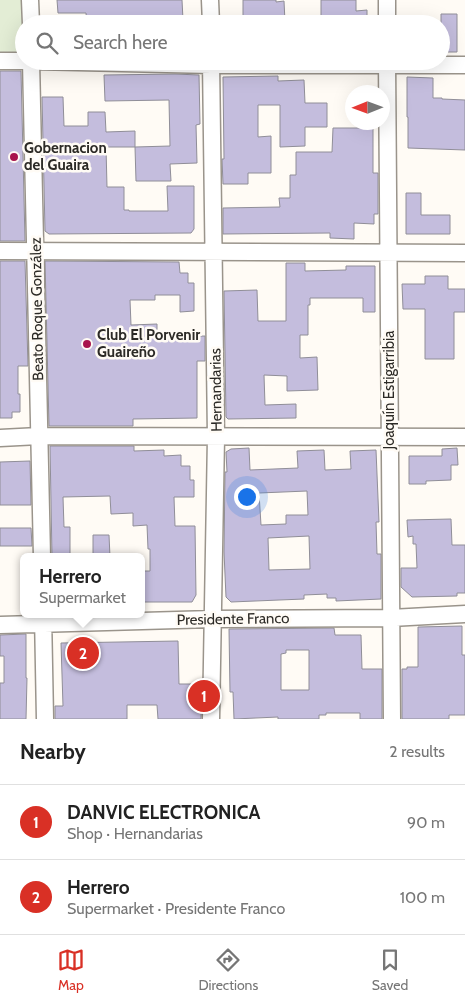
<!DOCTYPE html>
<meta charset="utf-8">
<style>
:root{--surface:#fff;--page:#f2f2f2;--text:#222;--muted:#767676;--line:#e0e0e0;--accent:#d93025}
body{margin:0;font-family:Cabin,sans-serif;background:var(--page);color:var(--text)}
.compass{position:absolute;left:345px;top:85px;width:45px;height:45px;border-radius:50%;background:var(--surface);box-shadow:0 5px 20px #0002;rotate:269deg}
.you{position:absolute;left:246px;top:496px;width:18px;height:18px;margin:-12px;border:4px solid #fff;border-radius:50%;background:#1a73e8;box-shadow:0 0 0 8px #1a73e833}
.badge{display:grid;place-items:center;width:32px;height:32px;border-radius:50%;background:var(--accent);color:#fff;font-size:16px;font-weight:700}
.pin{position:absolute;translate:-50% -50%;border:2px solid #fff;box-shadow:0 1px 5px #0006}
.popup{position:absolute;left:20px;top:553px;width:125px;height:65px;box-sizing:border-box;display:grid;place-content:center;border-radius:8px;background:var(--surface);filter:drop-shadow(0 1px 4px #0005);font-size:16px;white-space:nowrap;color:var(--muted)}
.popup b{font-size:19px;color:var(--text)}
.popup::after{content:'';position:absolute;left:50%;top:100%;margin-left:-10px;border:10px solid transparent;border-top-color:var(--surface)}
.list{margin:0;padding:0;list-style:none}
h2{display:flex;justify-content:space-between;align-items:center;height:65px;margin:0;padding:0 20px;font-size:21px}
h2 small{font-size:16px;font-weight:400;color:var(--muted)}
.list li{display:grid;grid-template-columns:32px 1fr auto;gap:15px;align-items:center;box-sizing:border-box;height:75px;padding:0 20px;border-top:1px solid var(--line)}
.list b{display:block;font-size:19px;white-space:nowrap}
.list p{margin:0;font-size:16px;white-space:nowrap;color:var(--muted)}
.list em{font-size:16px;font-style:normal;color:var(--muted)}
.icon{flex:none;width:28px;height:28px;fill:none;stroke:currentColor;stroke-width:2;stroke-linecap:round;stroke-linejoin:round}
.map{position:relative;flex:none;width:465px;height:719px;overflow:hidden}
.search{position:absolute;background:var(--surface);box-shadow:0 5px 20px #0002;left:15px;right:15px;top:15px;height:55px;display:flex;align-items:center;gap:12px;box-sizing:border-box;padding:0 18px;border-radius:28px;color:var(--muted);font-size:19px}
.sheet{height:215px;background:var(--surface)}
nav{display:flex;justify-content:space-around;align-items:center;box-sizing:border-box;height:70px;border-top:1px solid var(--line);background:var(--surface);font-size:14px;color:var(--muted)}
nav a{display:grid;justify-items:center;gap:2px}
nav .on{color:var(--accent)}
.map>svg:first-child{display:block}
.green{fill:#e3edd5}
.building{fill:#c4bddd;stroke:#908e98;fill-rule:evenodd}
.lines{fill:none;stroke-linecap:round;stroke-linejoin:round}
.minor-casing{stroke:#9a948b;stroke-width:19}
.minor{stroke:#fff;stroke-width:16}
.poi-dot{fill:#a8144c;stroke:#fffbf5;stroke-width:2}
.labels{text-anchor:middle;dominant-baseline:central;stroke-width:5;stroke-linejoin:round;paint-order:stroke}
.poi-label{font-size:15px;font-weight:bold;fill:#2c2a26;stroke:#fffbf5;text-anchor:start}
.street-label{font-size:15px;fill:#2c2a26;stroke:#fffbf5}
</style>
<div class="map">
<svg width="465" height="719" viewBox="0 0 465 719">
<rect width="100%" height="100%" fill="#fffbf5"/>
<path class="green" d="M0,0H27L24,24V57H0Z"/>
<path class="building" d="M57,0H182L183,20L166,21V24H87L86,13H58Z
M243,0H276V2L284,1L285,22H275V24H254V22H243Z
M321,0H356V11L367,10V24H321Z
M441,14H457V52H441Z
M0,71H21L25,241H0Z
M175,74L199,75L200,124L196,125L197,163L170,164L171,181H136L135,147L170,146L169,100L105,101L104,75Z
M278,76V81L304,80L305,103H327V127H305V146L280,147V105H258V137L271,136V173H248V184H223L222,159H224L223,77Z
M407,77L433,78V98H442V99L465,100V150L408,148V117H407Z
M42,97H63L64,126H88V112H105L106,132L135,131V147H106L107,187H124V210H129V211H168L167,186H194V229L191,233L49,234L45,231Z
M333,128H373V173H378V214H374V224L354,223V239L330,238V233L223,234V208L280,207L279,198H290V175H296V152H332Z
M406,193H421V215H450V234H406Z
M0,261H25L28,366H18V394H20V412H12V418H0Z
M45,261L179,262L180,273H188V283H194V311L180,312V295H155V300H130L131,325L157,324V337L205,336V361H197V418L133,419V426H49Z
M286,263H305V271L346,270V266H375V312H363V298H310V305H308V335H300V358L317,357L318,390L287,391V376L264,375L265,405L296,404V418L228,419L226,417L224,291L257,290L258,321H286Z
M425,276H448V289H465V312H454V359H425V309H403L402,284H425Z
M50,446H134V451L164,450V456L181,455V466H190V480H194V497H174L175,526H195L196,595L192,602H142V571H150V549H148L147,525L133,526V513L111,514L110,496L63,497L64,527H70V556L52,557Z
M249,448L250,470L298,468L297,451L324,450L325,470L351,469L350,451L376,450L379,522H376L377,554H381V599L336,601V598H327V594L304,595V599L231,602L226,597L224,552L225,472H227L226,452L231,449ZM307,491L308,515H286V524L261,525L259,493ZM309,536L310,569L269,570L268,538Z
M457,448L458,465H451V480L426,481V484H409V456H442V449Z
M30,461L31,505H0V462Z
M451,519L452,545H465V593H457V596L412,597L401,587V568H417L416,544H413V536L408,537L407,520Z
M0,528H31L32,546H0Z
M93,535H109L110,557H93Z
M462,626V655H465V715H449V719H402V669H407V667H418V627Z
M334,628L335,635H361L362,669H382V719H360V713H326V715H319V719H278V717L234,719L233,692H230L229,629ZM286,650H309V690H281V654L286,653Z
M26,634V678H27L26,719H0V683H4V656H0V635Z
M178,641L179,684H202L201,719H158L157,705H127V719H55V706H63L61,643Z"/>
<g class="lines">
<g class="minor-casing">
<path id="minor" d="M30,0L31,24
M210,0L211,24
M387,0V24
M0,61H24
M31,61L42,557
M33,61L211,65H465
M387,61L392,719
M0,251L465,253
M0,438L39,436L465,437
M43,614L45,719
M0,625L213,619L391,618L465,614
M211,719L216,437L211,61"/>
</g>
<use href="#minor" class="minor"/>
</g>
<g class="poi-dot">
<circle cx="14" cy="157" r="5"/>
<circle cx="87" cy="344" r="5"/>
</g>
<g class="labels">
<g class="poi-label">
<text x="24" y="148">Gobernacion<tspan x="24" dy="17">del Guaira</tspan></text>
<text x="97" y="335">Club El Porvenir<tspan x="97" dy="17">Guaireño</tspan></text>
</g>
<g class="street-label">
<text transform="translate(37 309) rotate(-91)">Beato Roque González</text>
<text transform="translate(216 390) rotate(-91)">Hernandarias</text>
<text transform="translate(389 390) rotate(-90)">Joaquín Estigarribia</text>
<text transform="translate(233 619) rotate(-1)">Presidente Franco</text>
</g>
</g>
</svg>
<svg class="compass" viewBox="-18 -18 36 36"><path d="M0-13l5 13h-10z" fill="#e53935"/><path d="M0 13l5-13h-10z" fill="#767676"/></svg>
<div class="you"></div>
<div class="pin badge" style="left:204px;top:696px">1</div>
<div class="pin badge" style="left:83px;top:653px">2</div>
<div class="popup"><b>Herrero</b>Supermarket</div>
<div class="search"><svg class="icon" aria-label="search" viewBox="0 0 24 24"><circle cx="10" cy="10" r="6"/><path d="M15 15l6 6"/></svg>Search here</div>
</div>
<section class="sheet">
<h2>Nearby<small>2 results</small></h2>
<ul class="list">
<li><span class="badge">1</span><div><b>DANVIC ELECTRONICA</b><p>Shop · Hernandarias</p></div><em>90 m</em></li>
<li><span class="badge">2</span><div><b>Herrero</b><p>Supermarket · Presidente Franco</p></div><em>100 m</em></li>
</ul>
</section>
<nav>
<a class="on"><svg class="icon" aria-label="map" viewBox="0 0 24 24"><path d="M3 6l6-2 6 2 6-2v14l-6 2-6-2-6 2zM9 4v14M15 6v14"/></svg>Map</a>
<a><svg class="icon" aria-label="directions" viewBox="0 0 24 24"><path d="M12 3l9 9-9 9-9-9zM9 14v-3h6M13 9l2 2-2 2"/></svg>Directions</a>
<a><svg class="icon" aria-label="saved" viewBox="0 0 24 24"><path d="M7 4h10v16l-5-4-5 4z"/></svg>Saved</a>
</nav>
